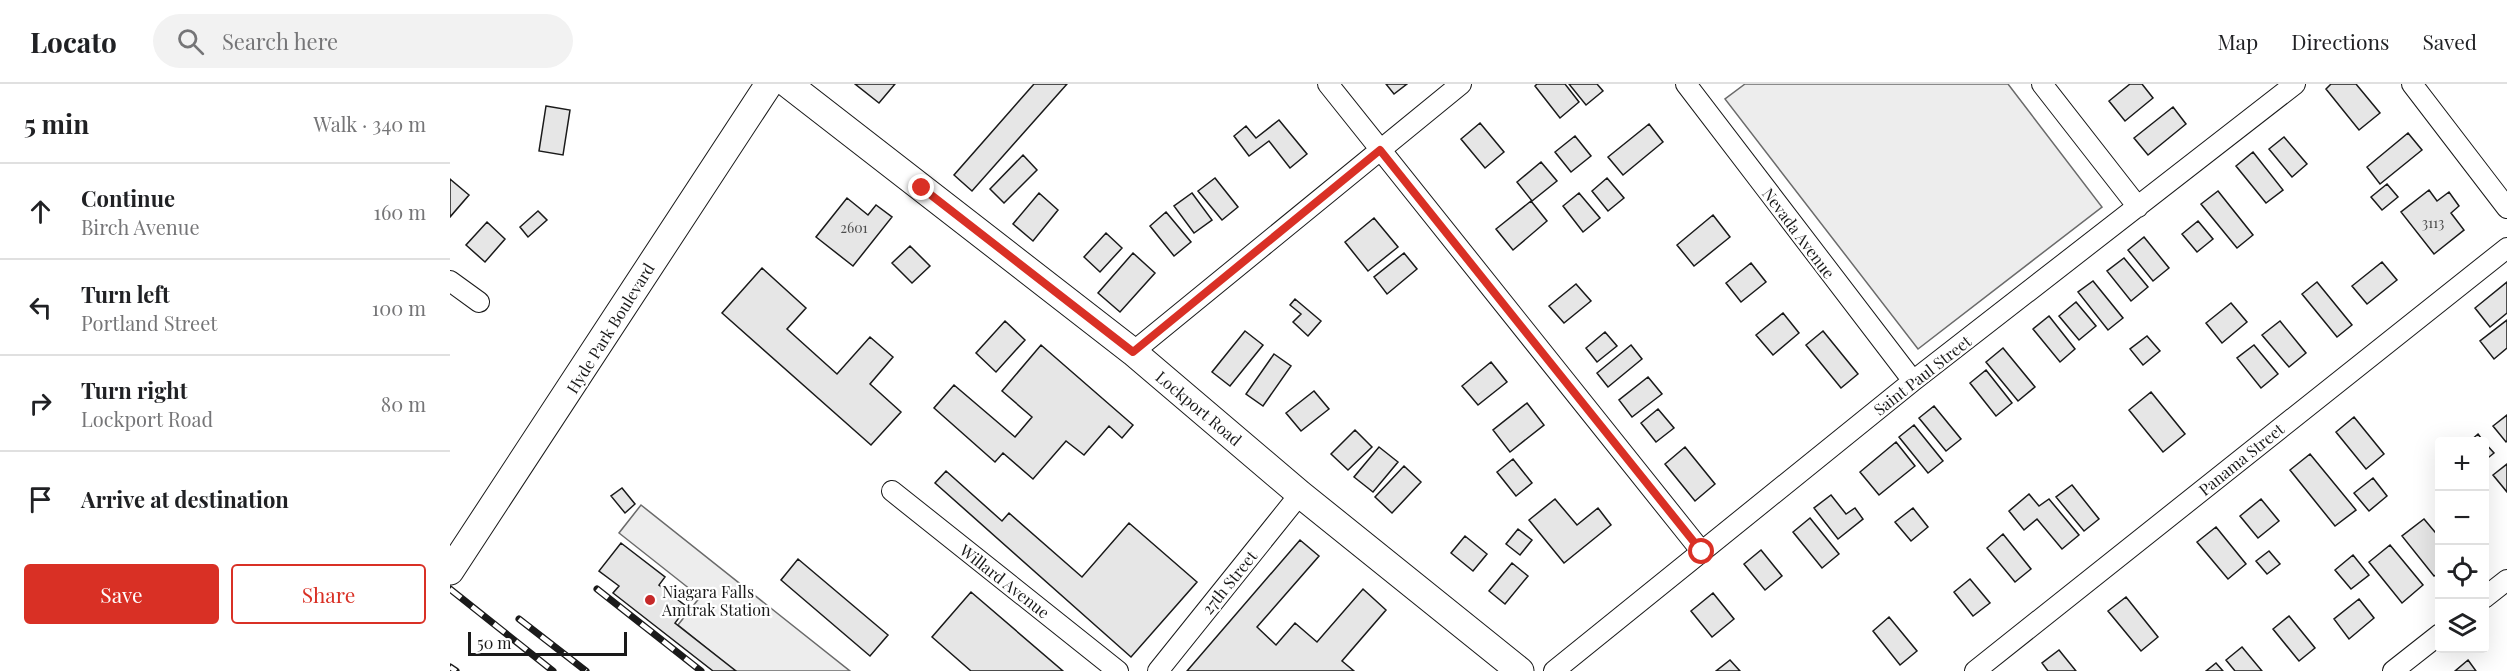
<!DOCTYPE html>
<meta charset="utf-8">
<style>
:root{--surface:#fff;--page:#f2f2f2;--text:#202124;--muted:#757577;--line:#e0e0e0;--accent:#d93025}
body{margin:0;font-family:"Playfair Display",serif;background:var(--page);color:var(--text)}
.controls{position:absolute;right:18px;bottom:18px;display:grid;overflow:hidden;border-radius:6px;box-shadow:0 6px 24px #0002}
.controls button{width:54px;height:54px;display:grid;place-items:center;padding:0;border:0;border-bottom:2px solid var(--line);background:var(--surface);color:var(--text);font:30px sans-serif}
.scale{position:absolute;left:18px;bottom:15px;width:159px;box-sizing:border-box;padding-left:6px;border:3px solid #1a1a1a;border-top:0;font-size:16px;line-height:21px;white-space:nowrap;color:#1a1a1a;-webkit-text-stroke:4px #fff;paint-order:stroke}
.stop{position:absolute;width:18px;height:18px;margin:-14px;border:4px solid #d93025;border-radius:50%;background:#fff}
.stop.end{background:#d93025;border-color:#fff;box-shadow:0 2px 6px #0008}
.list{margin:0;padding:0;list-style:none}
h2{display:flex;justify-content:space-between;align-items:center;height:78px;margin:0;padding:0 24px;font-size:26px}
h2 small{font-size:20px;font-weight:400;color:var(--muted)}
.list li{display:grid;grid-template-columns:39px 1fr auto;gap:18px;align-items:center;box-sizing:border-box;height:96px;padding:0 24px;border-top:2px solid var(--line)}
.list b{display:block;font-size:22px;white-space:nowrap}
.list p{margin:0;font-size:20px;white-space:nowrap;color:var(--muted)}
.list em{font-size:20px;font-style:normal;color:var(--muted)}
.actions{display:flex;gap:12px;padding:18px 24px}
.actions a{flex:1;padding:14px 0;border:2px solid var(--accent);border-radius:6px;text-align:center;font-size:21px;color:var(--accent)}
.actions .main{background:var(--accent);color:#fff}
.icon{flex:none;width:33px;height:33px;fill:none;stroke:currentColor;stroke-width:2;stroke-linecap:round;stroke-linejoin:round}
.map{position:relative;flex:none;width:2057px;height:587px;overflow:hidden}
header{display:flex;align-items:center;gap:36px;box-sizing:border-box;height:84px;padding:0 30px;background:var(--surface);border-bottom:2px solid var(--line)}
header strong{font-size:28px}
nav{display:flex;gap:33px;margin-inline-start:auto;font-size:21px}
.search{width:420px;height:54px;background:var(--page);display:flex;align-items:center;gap:15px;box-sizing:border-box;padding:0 21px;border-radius:33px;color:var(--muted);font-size:22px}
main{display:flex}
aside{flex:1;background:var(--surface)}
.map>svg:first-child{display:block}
.built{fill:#ededed;stroke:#6a6a6a;stroke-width:1.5}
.building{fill:#e6e6e6;stroke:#1a1a1a;stroke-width:1.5}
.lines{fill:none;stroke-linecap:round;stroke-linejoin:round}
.street-casing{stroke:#1a1a1a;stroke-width:22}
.secondary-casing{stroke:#1a1a1a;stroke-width:29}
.street{stroke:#fff;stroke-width:20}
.secondary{stroke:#fff;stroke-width:27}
.rail-casing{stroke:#1a1a1a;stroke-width:7}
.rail{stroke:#fff;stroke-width:4.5;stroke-dasharray:14;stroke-linecap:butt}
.route{stroke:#d93025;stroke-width:8}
.poi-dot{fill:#c62828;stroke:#fff;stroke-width:2}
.labels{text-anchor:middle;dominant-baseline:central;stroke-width:4.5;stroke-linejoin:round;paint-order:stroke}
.number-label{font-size:14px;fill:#4d4d4d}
.street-label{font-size:16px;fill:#1a1a1a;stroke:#fff}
.poi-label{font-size:16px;fill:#1a1a1a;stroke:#fff;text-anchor:start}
</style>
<header>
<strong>Locato</strong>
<div class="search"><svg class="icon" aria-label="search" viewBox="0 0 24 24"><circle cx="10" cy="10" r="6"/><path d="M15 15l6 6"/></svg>Search here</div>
<nav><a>Map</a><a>Directions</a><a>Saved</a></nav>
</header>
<main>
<aside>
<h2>5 min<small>Walk · 340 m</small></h2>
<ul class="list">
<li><svg class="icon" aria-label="ahead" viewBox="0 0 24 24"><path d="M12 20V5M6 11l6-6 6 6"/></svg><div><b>Continue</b><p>Birch Avenue</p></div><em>160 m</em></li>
<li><svg class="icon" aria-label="left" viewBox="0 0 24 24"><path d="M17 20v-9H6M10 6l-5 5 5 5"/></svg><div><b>Turn left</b><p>Portland Street</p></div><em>100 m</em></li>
<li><svg class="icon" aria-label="right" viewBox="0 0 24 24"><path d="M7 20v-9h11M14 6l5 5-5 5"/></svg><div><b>Turn right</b><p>Lockport Road</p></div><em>80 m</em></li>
<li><svg class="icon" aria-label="arrive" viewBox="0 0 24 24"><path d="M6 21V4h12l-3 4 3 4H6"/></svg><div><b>Arrive at destination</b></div></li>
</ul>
<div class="actions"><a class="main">Save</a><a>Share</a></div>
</aside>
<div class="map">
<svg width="2057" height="587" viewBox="0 0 2057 587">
<rect width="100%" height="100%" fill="#fff"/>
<path class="built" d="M1295,0H1558L1652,123L1468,265L1275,15Z
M191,421L400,587H285L228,541L250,513L169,449Z"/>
<path class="building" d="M405,0H445L429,19Z
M584,0H617L522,107L504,91Z
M936,0H957L944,10Z
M1087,0H1115L1129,18L1110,34L1085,2Z
M1119,0H1147L1153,7L1136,21Z
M1680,0H1692L1703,14L1675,37L1659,17Z
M1881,0H1906L1930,29L1909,46L1876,5Z
M96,22L120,26L113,71L89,67Z
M1723,23L1736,40L1698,71L1684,54Z
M829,36L857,70L840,84L819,57L799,72L784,52L796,42L806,54Z
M1030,39L1054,68L1035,84L1011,55Z
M1199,40L1213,58L1173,91L1158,73Z
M1958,49L1972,66L1930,100L1917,83Z
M1125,52L1141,72L1121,88L1105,68Z
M1834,53L1857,80L1842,93L1819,65Z
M1803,68L1833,106L1816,119L1786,82Z
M573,71L587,86L554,119L540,105Z
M1091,78L1107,97L1082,117L1067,98Z
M765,94L788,123L772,136L748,107Z
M1157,94L1174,114L1158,127L1142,107Z
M0,95L19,111L0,133Z
M1937,100L1948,113L1932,126L1921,113Z
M1979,106L1987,117L1999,108L2009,122L2001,129L2014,146L1984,170L1951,128Z
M1768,107L1803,151L1787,164L1751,120Z
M589,109L608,126L583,157L563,140Z
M742,109L762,136L744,149L724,122Z
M1129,109L1150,134L1133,148L1113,122Z
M397,114L418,131L426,121L442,133L403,182L366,153Z
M1081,117L1097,137L1063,166L1046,145Z
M88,127L97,136L78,153L70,143Z
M716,128L741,158L724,172L700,142Z
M1263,131L1280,153L1244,182L1227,161Z
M924,134L948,163L918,187L895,158Z
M1748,137L1763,155L1747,168L1732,150Z
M37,138L55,155L35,178L16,161Z
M656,149L672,164L650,188L634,173Z
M1694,153L1719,184L1703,197L1678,166Z
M460,162L480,182L462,199L442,179Z
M683,169L705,189L670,228L648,209Z
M954,169L967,185L937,210L924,193Z
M1674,174L1698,203L1681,217L1657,187Z
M1932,178L1947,196L1917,220L1902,202Z
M1301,179L1316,198L1291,218L1276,199Z
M312,184L356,224L337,245L387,290L420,253L443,273L420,300L451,328L421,361L272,229Z
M1643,197L1673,234L1658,246L1628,208Z
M1867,198L1902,241L1887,253L1852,210Z
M2057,198V229L2040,243L2025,224Z
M1126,200L1141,217L1114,239L1099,222Z
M845,215L871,237L858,252L843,238L851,230L840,221Z
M1626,218L1646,242L1629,256L1609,232Z
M1781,219L1797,238L1772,259L1756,239Z
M1333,229L1349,249L1323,271L1306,251Z
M1599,232L1625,265L1610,278L1583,245Z
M2057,236V264L2044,275L2030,257Z
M555,237L575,256L546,288L526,269Z
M1830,237L1856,269L1839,283L1812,251Z
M795,247L813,261L780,302L762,288Z
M1373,247L1408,290L1391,304L1356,261Z
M1155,248L1167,262L1147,278L1136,264Z
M1697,252L1710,267L1693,281L1680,265Z
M591,261L683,341L672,354L659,342L634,371L616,357L583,395L553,369L545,378L484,324L504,301L565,353L582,333L552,307Z
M1181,261L1192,275L1158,303L1147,289Z
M1804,261L1828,290L1811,304L1787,274Z
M1553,264L1585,303L1568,317L1536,278Z
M824,270L841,282L813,322L796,310Z
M1041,278L1057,298L1028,321L1012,302Z
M1536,286L1562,319L1546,332L1520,299Z
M1198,293L1212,310L1182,333L1169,316Z
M864,307L879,325L851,347L836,329Z
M1701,308L1735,350L1713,368L1679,326Z
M1077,319L1094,341L1060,368L1043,346Z
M1484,322L1511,355L1496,367L1469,334Z
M1208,325L1224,344L1206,358L1191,339Z
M2057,331V357L2056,358L2043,342Z
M1904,333L1934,370L1916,385L1886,348Z
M1464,341L1493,377L1478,389L1449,353Z
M905,346L922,363L898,386L881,370Z
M2028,350L2034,358H2019Z
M1446,358L1465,382L1429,411L1410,388Z
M2034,358L2044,369L2034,377Z
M929,363L948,378L923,408L904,393Z
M1235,363L1265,400L1245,417L1215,380Z
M1860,370L1906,426L1885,442L1840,386Z
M1063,375L1082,399L1066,412L1047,388Z
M2057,380V408L2043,391Z
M954,382L971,398L942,429L925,413Z
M496,387L552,437L559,429L632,493L679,439L747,498L681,573L485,399Z
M1923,394L1937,412L1919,427L1904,409Z
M1622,401L1649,435L1634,447L1606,413Z
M172,404L185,420L175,429L161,412Z
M1579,410L1589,422L1599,415L1629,451L1612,465L1587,435L1574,446L1559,427Z
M1381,411L1396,430L1405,424L1413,435L1388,455L1364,424Z
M1105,415L1127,441L1148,424L1161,441L1114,479L1079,436Z
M1811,415L1829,437L1808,454L1790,432Z
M1463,424L1478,443L1461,457L1445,438Z
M1360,434L1389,470L1372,484L1343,448Z
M1974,435L1990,454V488L1984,492L1952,452Z
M1766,443L1796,480L1778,495L1747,458Z
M1068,445L1082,456L1070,471L1056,460Z
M1553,450L1581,485L1565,498L1537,464Z
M1015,452L1037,470L1023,487L1001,469Z
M850,456L869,472L807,543L826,561L845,539L867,558L913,505L936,526L892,577L904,587H737Z
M171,459L215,493L209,501L237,523L225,539L286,587H263L163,509L169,502L149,487Z
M1940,461L1973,501L1952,519L1919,478Z
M1311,466L1332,492L1315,506L1294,480Z
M1819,467L1830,480L1817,490L1806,477Z
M1903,471L1919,491L1901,505L1885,486Z
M348,475L438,551L420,572L331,496Z
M1062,479L1078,492L1055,520L1039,507Z
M1520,495L1540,519L1523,532L1504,508Z
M521,508L613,587H521L482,553Z
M1263,509L1284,535L1262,553L1241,527Z
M1676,513L1708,553L1691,567L1658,527Z
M1909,515L1924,534L1899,555L1884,535Z
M1839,532L1865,564L1849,577L1823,545Z
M1439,533L1467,567L1450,581L1423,547Z
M1792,563L1812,587H1785L1776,576Z
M1609,566L1626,587H1598L1592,579Z
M1280,576L1290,587H1266Z
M2018,576L2026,587H2005Z
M1766,579L1773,587H1756Z"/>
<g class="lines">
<g class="street-casing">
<path id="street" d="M878,0L1252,468
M1236,0L1463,297
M1592,0L1688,123
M1962,0L2057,124
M0,197L29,218
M683,268L1011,0
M442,407L668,587
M2034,514L2057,496
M708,587L850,410
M1104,587L1463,297L1845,0
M1525,587L2057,164
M1943,587L1990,550"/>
</g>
<g class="secondary-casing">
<path id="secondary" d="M338,0L683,268L850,410L1070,587
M0,487L319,0"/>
</g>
<use href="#street" class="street"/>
<use href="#secondary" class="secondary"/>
<g class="rail-casing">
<path id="rail" d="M0,505L103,587
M147,505L251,587
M69,535L136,587
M0,583L6,587"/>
</g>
<use href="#rail" class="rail"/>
</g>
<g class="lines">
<path class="route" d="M472,104L683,268L930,66L1252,468"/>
</g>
<circle class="poi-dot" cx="200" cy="516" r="6"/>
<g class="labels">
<g class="number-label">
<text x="1983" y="138">3113</text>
<text x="404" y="143">2601</text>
</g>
<g class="street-label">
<text transform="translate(1349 149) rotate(53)">Nevada Avenue</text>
<text transform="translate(160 244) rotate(-58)">Hyde Park Boulevard</text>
<text transform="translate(1472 291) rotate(-38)">Saint Paul Street</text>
<text transform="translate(749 324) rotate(40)">Lockport Road</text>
<text transform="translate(1791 375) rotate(-39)">Panama Street</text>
<text transform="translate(555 497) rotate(38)">Willard Avenue</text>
<text transform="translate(779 498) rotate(-51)">27th Street</text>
</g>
<g class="poi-label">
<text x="212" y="507">Niagara Falls<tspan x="212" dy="18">Amtrak Station</tspan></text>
</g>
</g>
</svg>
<div class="controls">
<button>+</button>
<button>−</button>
<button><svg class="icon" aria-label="locate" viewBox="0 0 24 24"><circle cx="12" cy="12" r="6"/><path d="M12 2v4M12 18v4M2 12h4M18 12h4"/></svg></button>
<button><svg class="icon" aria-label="layers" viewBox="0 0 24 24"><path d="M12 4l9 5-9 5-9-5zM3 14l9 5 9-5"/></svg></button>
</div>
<div class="scale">50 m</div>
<div class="stop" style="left:1252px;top:468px"></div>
<div class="stop end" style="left:472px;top:104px"></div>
</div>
</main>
